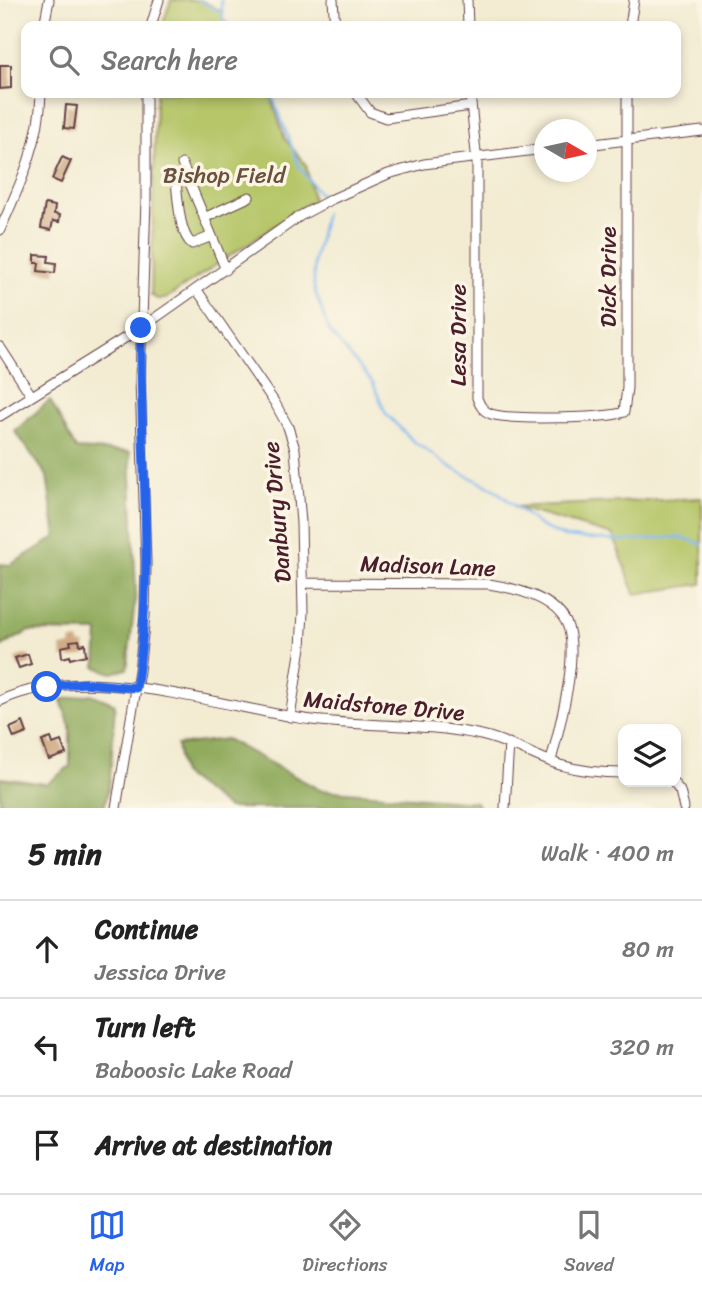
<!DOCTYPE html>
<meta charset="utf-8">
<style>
:root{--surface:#fff;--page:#f6f6f6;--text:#222;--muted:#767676;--line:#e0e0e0;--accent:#2563eb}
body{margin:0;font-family:Sriracha,sans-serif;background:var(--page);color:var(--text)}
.controls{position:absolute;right:21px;bottom:21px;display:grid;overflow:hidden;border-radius:14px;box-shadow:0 4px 10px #0003}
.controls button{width:63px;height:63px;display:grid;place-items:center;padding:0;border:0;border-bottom:2px solid var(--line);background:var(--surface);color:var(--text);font:35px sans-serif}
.compass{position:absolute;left:534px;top:119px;width:63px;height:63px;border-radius:50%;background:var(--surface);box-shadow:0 4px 10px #0003;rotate:99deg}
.stop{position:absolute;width:21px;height:21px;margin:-16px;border:5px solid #2563eb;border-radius:50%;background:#fff}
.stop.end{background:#2563eb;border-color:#fff;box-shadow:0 2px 7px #0008}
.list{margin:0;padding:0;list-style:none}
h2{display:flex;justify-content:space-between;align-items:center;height:91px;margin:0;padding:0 28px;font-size:30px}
h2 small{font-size:23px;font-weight:400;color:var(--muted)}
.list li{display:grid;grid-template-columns:46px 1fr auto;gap:21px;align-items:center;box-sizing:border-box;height:98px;padding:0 28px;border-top:2px solid var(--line)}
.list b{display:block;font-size:26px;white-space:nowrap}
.list p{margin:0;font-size:23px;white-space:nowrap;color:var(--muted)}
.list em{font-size:23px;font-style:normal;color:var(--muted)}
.icon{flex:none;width:38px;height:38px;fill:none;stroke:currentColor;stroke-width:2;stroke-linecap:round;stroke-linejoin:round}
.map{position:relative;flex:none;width:702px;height:808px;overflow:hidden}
.search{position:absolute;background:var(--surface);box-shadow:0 4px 10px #0003;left:21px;right:21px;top:21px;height:77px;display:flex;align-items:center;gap:18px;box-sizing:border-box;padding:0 24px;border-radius:14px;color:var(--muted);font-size:26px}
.sheet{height:385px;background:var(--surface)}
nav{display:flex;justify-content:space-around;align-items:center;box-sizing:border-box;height:98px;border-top:2px solid var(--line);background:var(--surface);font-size:19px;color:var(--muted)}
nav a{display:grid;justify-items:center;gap:4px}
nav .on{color:var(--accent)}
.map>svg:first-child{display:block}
.green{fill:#b6c669;stroke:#80724a;stroke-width:2}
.forest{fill:#90ab5d;stroke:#6d6544;stroke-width:2}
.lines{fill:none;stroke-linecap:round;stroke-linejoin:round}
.stream{stroke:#7fb7ef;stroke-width:2.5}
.building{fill:#cfab86}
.minor-casing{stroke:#633e44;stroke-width:11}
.minor{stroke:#fff;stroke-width:9}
.route{stroke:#2563eb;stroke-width:9}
.labels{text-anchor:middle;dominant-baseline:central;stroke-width:7;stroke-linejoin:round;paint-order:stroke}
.park-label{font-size:23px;fill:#6a513e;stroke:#fcf5e5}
.street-label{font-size:23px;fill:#4a1f2b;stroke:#fcf5e5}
</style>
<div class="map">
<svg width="702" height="808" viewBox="0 0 702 808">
<rect width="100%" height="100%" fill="#fcf5e5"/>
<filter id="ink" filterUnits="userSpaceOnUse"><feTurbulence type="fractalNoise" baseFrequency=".0143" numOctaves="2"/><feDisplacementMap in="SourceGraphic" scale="14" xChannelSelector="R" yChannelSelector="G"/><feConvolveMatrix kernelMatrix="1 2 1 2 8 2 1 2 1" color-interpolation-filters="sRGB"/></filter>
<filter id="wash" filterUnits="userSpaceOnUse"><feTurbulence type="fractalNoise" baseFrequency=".00686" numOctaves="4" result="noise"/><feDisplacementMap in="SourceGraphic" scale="28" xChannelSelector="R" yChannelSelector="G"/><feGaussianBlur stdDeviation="1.57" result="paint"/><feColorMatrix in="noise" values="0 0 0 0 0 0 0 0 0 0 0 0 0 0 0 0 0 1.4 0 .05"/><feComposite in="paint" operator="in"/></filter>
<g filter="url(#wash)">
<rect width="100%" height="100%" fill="#f3ecd3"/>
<path class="green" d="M171,0H200L221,11L224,21L230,26H162Z
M156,93H270L285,139L306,165L313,200L165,299H157L151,295Z
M702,498V584L635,594L613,535L514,507Z"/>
<path class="forest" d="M50,400L76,449L130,452L136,593L127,669L112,673L96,667L98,632L29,631L0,647V564L10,565L56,537L47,476L15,431Z
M91,694L115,704L110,781L104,808H0V778L47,784L70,766V726L61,700Z
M226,739L320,790L476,802L479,808H228L182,774L177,745Z"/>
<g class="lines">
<path class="stream" d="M198,0L223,13
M221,0L223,20L230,26
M271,93L300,168L321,196
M325,213L314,262V288L329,331L373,383L386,414L413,441L452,468L494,489L540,526L565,537L623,541L680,537L702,544"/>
</g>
<g id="blocks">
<path class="building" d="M0,65H11V88L0,89Z
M66,105L77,106L74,129L64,128Z
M62,157L71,161L61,183L52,179Z
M45,204L55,206L54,214L60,215L59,222L53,221L51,230L41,228Z
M35,255L49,256L48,262L56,263L55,273L38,271L39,263H35Z
M79,640L80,645L85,644L86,655L70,659V656L62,658L61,647L71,645L70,641Z
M28,654L31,664L19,668L15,658Z
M23,722L27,733L14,738L10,728Z
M51,738L53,744L61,741L66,754L49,760L42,741Z"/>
</g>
</g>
<g filter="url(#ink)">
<use href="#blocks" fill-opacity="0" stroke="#633e44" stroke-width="2"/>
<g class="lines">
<g class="minor-casing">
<path id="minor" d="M333,0L335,26
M467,0L468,26
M44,26L49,0
M151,26L159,0
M630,26L634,0
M356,93L370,112L386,118L471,106
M470,93L477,163V398C480,406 483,411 491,414C510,420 606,419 624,412L627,388V93
M586,145L702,131
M182,164L226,270
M186,174L176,181C178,198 179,234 192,244L212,236
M204,218L249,197
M0,230C20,185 40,143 41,93
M197,290L275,403L288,427L295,449L301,523L303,612L301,647L290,717
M0,347L31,395
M0,416L141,328L300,216L330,200L388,174L424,164L544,149
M303,583L489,584C514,588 553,597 566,622C581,652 559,728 551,761
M0,701C86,659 221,708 312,720C369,727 425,723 481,735C509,741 533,756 560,765C581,771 602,773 623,773
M673,782L680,791L684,808
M116,808L139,671L145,616L146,563L140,379L146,200V93
M505,808L509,743"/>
</g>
<use href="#minor" class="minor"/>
</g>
</g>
<g class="lines" filter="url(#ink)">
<path class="route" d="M47,687L84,683L136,688C156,569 139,448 141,328"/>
</g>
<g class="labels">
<g class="park-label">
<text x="224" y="175">Bishop Field</text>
</g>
<g class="street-label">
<text transform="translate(608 277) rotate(-90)">Dick Drive</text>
<text transform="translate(458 335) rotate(-90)">Lesa Drive</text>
<text transform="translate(277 512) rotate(-95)">Danbury Drive</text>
<text transform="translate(428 566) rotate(2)">Madison Lane</text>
<text transform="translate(384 706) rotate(5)">Maidstone Drive</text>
</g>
</g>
</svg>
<div class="controls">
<button><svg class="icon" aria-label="layers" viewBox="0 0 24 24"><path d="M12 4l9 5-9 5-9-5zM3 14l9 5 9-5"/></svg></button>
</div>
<svg class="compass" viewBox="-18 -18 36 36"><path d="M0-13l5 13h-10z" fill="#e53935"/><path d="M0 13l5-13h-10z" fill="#767676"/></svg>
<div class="stop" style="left:47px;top:687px"></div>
<div class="stop end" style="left:141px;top:328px"></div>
<div class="search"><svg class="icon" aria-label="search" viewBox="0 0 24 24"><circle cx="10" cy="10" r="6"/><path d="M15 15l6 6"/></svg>Search here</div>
</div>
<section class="sheet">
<h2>5 min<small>Walk · 400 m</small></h2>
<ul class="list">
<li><svg class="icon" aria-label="ahead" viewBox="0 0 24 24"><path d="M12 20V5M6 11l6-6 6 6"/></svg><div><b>Continue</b><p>Jessica Drive</p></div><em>80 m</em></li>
<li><svg class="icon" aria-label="left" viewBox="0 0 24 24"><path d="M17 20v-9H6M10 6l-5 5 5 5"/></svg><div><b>Turn left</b><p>Baboosic Lake Road</p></div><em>320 m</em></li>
<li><svg class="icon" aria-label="arrive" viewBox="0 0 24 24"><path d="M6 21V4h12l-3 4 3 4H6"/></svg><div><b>Arrive at destination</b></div></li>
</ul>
</section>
<nav>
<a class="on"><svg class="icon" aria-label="map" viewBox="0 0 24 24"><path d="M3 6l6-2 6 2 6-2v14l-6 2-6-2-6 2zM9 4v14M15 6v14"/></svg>Map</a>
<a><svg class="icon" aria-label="directions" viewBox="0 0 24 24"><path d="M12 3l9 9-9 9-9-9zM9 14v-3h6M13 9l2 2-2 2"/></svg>Directions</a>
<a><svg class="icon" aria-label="saved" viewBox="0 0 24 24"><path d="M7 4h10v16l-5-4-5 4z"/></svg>Saved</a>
</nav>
